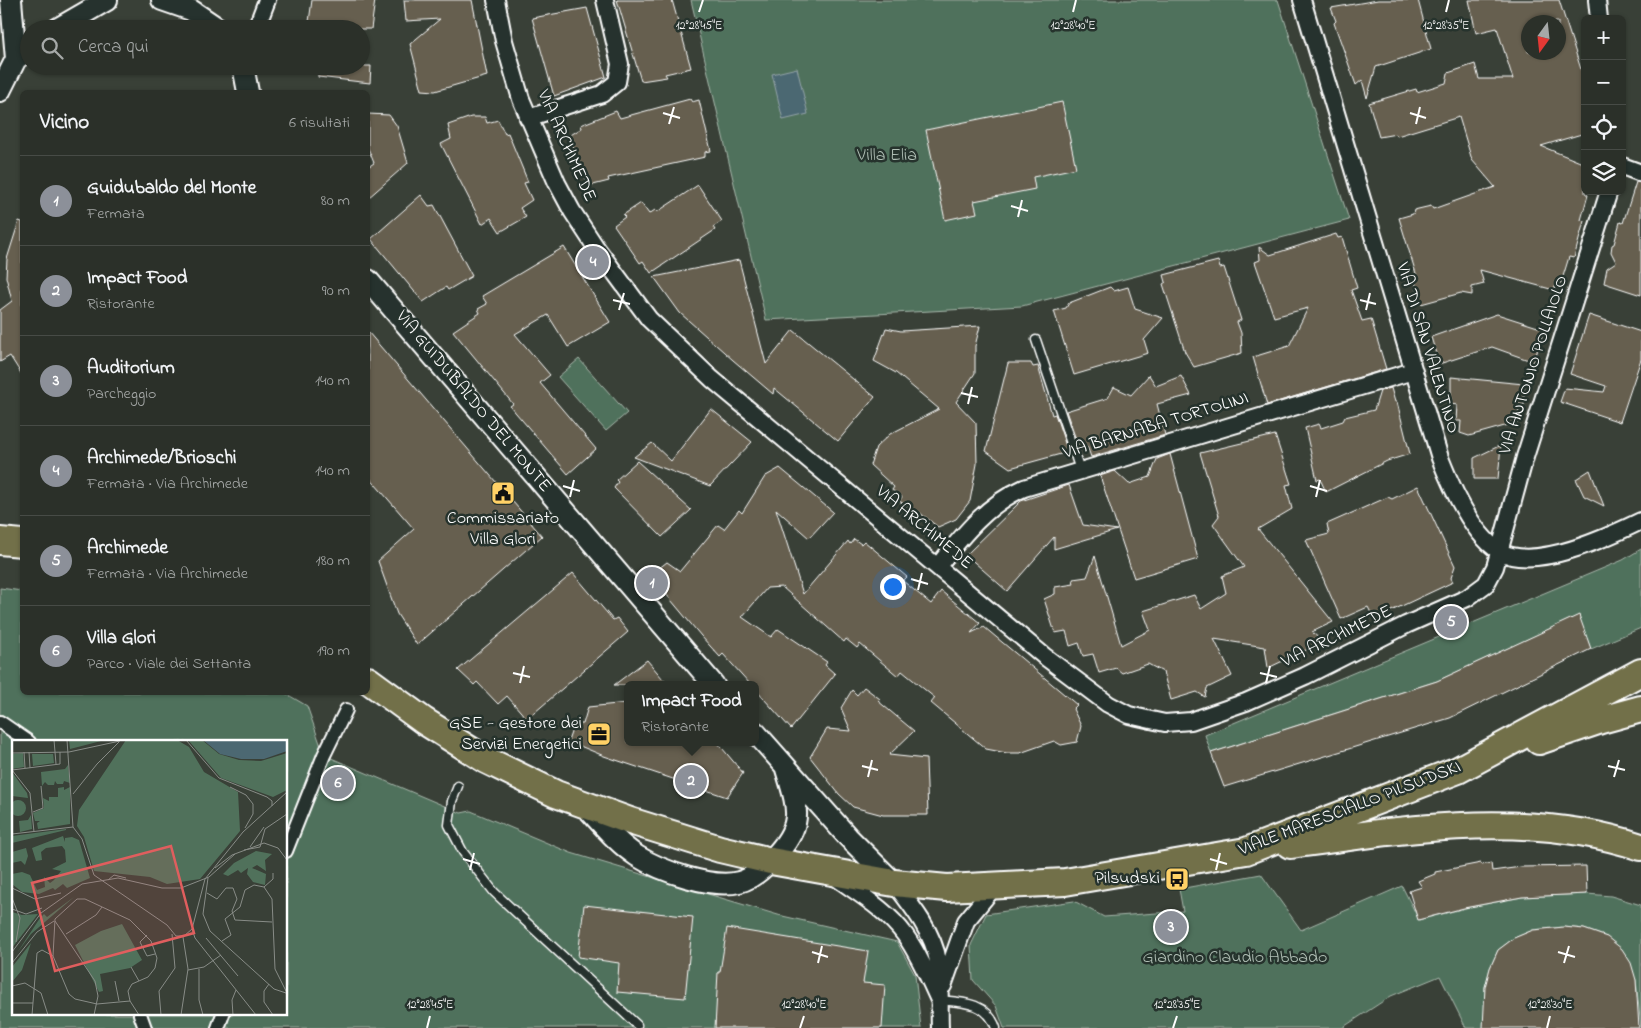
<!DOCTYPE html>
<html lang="it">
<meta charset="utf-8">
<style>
:root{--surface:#2b3029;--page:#373c35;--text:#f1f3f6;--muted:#a6a9a8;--line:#474b46;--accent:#8c9099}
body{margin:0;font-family:"Indie Flower",sans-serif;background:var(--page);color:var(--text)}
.controls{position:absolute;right:15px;top:15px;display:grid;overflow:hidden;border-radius:8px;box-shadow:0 1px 4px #0004}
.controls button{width:45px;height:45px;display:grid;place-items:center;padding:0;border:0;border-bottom:1px solid var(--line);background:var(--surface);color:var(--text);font:25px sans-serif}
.compass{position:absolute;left:1521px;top:15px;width:45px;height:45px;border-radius:50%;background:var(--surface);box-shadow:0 1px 4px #0004;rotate:195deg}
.you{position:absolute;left:892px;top:586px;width:18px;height:18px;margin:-12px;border:4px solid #fff;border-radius:50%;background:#1a73e8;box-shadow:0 0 0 8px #1a73e833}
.badge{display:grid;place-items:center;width:32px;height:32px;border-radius:50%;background:var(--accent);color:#fff;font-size:16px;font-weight:700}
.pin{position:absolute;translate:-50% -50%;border:2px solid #fff;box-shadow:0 1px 5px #0006}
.popup{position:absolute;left:624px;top:681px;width:135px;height:65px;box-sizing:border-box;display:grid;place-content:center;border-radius:8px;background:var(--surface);filter:drop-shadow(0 1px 4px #0005);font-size:16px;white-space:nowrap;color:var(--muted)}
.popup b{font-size:19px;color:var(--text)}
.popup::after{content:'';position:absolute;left:50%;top:100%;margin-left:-10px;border:10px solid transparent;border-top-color:var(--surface)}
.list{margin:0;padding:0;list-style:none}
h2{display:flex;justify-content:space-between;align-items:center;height:65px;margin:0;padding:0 20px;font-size:21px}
h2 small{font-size:16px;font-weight:400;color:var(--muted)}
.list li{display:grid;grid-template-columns:32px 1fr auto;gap:15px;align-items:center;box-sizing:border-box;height:90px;padding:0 20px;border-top:1px solid var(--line)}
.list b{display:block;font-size:19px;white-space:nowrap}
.list p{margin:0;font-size:16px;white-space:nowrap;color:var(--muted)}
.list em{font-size:16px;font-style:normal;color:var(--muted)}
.icon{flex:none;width:28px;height:28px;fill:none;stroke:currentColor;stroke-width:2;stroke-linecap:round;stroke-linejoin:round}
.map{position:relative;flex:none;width:1641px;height:1028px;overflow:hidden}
.search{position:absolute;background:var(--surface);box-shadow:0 1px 4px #0004;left:20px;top:20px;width:350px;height:55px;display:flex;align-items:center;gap:12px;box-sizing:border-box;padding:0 18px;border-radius:28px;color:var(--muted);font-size:19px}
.panel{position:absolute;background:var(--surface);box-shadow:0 1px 4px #0004;left:20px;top:90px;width:350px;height:605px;border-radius:8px}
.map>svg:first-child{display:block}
.green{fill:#50715b;stroke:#a8b8ad;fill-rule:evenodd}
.water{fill:#4c6872;stroke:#94a4aa}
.building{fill:#665f4f;stroke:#fff;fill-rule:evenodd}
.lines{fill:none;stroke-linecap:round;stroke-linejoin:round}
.service-casing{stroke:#fff;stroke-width:11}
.pedestrian-casing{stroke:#fff;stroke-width:16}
.minor-casing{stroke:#fff;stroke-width:20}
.tertiary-casing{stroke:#fff;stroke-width:24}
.primary-casing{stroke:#fff;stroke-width:30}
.service{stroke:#26332d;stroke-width:8}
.pedestrian{stroke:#26332d;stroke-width:12}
.minor{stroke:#26332d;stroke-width:16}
.tertiary{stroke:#26332d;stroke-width:20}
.primary{stroke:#726f4a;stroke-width:26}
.ticks{fill:none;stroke:#fff;stroke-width:2}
.labels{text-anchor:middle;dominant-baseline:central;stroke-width:5;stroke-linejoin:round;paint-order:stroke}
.street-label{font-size:18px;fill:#fff;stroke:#26332d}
.park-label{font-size:18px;fill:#b0bfb5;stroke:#26332d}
.poi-label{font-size:18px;fill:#fff;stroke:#26332d;text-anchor:end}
.inset-road{fill:none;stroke:#888c87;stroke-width:1}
.view{fill:#e05e5e;fill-opacity:0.15;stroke:#e05e5e;stroke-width:2.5}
.inset-edge{fill:none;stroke:#fff;stroke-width:2.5}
.ticks-label{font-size:12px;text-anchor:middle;fill:#fff;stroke:#26332d;stroke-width:5;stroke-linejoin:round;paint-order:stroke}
</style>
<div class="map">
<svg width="1641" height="1028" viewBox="0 0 1641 1028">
<rect width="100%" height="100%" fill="#394037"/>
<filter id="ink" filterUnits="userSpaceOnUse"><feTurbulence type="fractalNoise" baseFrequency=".02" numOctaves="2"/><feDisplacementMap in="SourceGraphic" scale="10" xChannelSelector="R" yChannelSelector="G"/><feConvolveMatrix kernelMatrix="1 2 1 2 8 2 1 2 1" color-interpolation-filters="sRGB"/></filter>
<g filter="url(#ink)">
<path class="green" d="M691,0H1278L1349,220L1022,306L766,320Z
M579,359L627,413L606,431L558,377Z
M1641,549V628L1591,649L1578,616L1437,681L1211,753L1205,735L1623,560Z
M0,588L22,591V692L285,693L307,706L324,755L461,813L471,811L571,853L778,915L897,942L915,975L921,1028H0ZM14,742H286V1014H14Z
M1261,874L1301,930L1402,886L1419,920L1465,908L1522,897L1587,894L1611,896L1641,905V1028L1636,980L1607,937L1584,929L1564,927L1533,930L1514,938L1498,950L1490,968L1485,987V1028H1466L1440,976L1391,996L1342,1028H1004L996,1006L973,980L971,945L986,914L1074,901L1104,917L1183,911L1179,889Z"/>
<path class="water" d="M797,68L808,114L783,120L772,74Z"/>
<path class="building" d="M312,0H375L371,29H308Z
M404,0H472L487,76L435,91L422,90L410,44L440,19L406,21Z
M617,0H672L691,68L665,74L667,77L641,81Z
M1378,0H1418L1431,49L1376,67L1367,98L1362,80L1356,85L1334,23L1336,21L1331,8Z
M1469,0H1559L1585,82V133L1541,146L1585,164V193L1588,195L1581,220L1584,221L1574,258L1569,257L1561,283L1557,282L1554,290L1480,270L1484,284L1472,287V295L1461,293L1421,304L1415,281L1418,280L1399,218L1413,214L1414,210L1431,206L1433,209L1495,187L1472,160L1459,117L1397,136L1396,134L1379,137L1369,103L1416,89L1417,92L1446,83L1448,73L1475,64L1479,79H1513L1497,28L1476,33ZM1528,22H1558V52H1528Z
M587,8L606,77L554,96L532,18Z
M318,66H371L370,83L318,77Z
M690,99L692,102L699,100L711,151L705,152V157L608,178L609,181L589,186L569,136L582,128L581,125L616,111L620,118Z
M1062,102L1076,168L1033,177L1035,189L974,201L977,213L945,220L926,130Z
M368,114L389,115L397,126L408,163L368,198V167L374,163L368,148Z
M471,117H485L487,123L498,120L505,134L508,133L528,182L524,183L532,200L520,208L526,217L500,232L491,218L482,224L441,144L451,139L448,125Z
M1636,182L1641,183V295L1604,283L1607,268L1616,262L1611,252L1612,245L1614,244L1620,222L1623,223Z
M698,185L722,221L713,227L715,230L651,273L643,261L640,263L614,225L625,217L623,215L641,203L649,214L655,210L657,212Z
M421,195L429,206L434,205L472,276L448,290L446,287L423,302L371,239Z
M19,221L22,222V375L10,356L0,362V310L12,301L6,277L7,259Z
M1336,234L1338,238L1342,237L1357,288L1351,290L1362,321L1371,319L1386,369L1267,405L1253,357L1289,346L1308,308L1274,317L1255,262L1260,260L1259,247L1270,255Z
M564,247L610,322L568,347L548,315L515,334L550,375L540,383L596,449L568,474L510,406L513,404L453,331L480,313L478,309L487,304L482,296Z
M739,260L766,364L793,330L875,397L838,441L774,388L773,394L733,360L680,313L654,277Z
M1218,261L1220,268L1224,267L1241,320L1237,322L1241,333L1242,353L1194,367L1185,352L1163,284L1166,282L1164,275Z
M1110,287L1114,291L1128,287L1135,309L1163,318L1144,340L1148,353L1074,375L1054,311L1066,308L1069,303Z
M1497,314L1544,329L1534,362L1492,347L1439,364L1431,337Z
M1589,315L1641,332V359L1620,422L1560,402L1565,388L1604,392L1606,386L1570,374Z
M980,326L975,346V373L956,402L976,423L977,464L970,501L956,519L938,527L920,513L899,501L902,497L892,490L894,487L870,465L876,447L890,434L939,409L896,373L874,361L886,328L901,331Z
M368,332L542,536L417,645L397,614L378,561L414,529L368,476Z
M1008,363H1031L1033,367L1038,366L1052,415L1055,414L1068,452L1010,468L986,451Z
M1149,375L1156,386L1181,376L1191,395L1157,404L1165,435L1091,457L1087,446L1079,448L1066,411L1108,398L1114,387L1131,395Z
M1451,377L1524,384V405L1518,404L1519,422L1469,436L1460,433L1461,421H1456L1457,405L1451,404Z
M1391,388L1395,402H1397L1410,454L1387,461L1326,492L1320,479L1317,480L1305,428L1319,424L1321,428L1343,421L1345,417L1374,410L1380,391Z
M711,409L752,442L710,486L634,457L652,443L671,461Z
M1275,435L1291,484L1286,485L1292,509L1258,529L1333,622L1312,632L1323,642L1268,668L1265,647L1214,639L1232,676L1207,688L1205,697L1197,692L1171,700L1163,672L1148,664L1122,673L1116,668L1099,673L1093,654L1083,656L1079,643L1070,646L1066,631L1055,633L1044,599L1055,594V587L1074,584L1073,579L1087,577L1095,556L1121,645L1150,630L1143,611L1194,595L1201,609L1226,593L1222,576L1244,567L1213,524L1219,516L1200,453Z
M1501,445L1498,479H1474V458Z
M1170,454L1198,559L1134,578L1100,476L1115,471L1129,484L1150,477L1157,459Z
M637,461L691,510L662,537L614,488L618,482L616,480Z
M780,468L833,512L809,538L776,509L803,594L848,541L850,544L854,539L861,544L864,541L907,577L903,581L931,604L941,591L980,623L971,633L984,627L1077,705L1073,709L1081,726L1077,742L1061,745L1054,741L1020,753H1007L986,749L931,703L935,698L902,671L898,676L860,644L857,648L846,639L844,642L782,587L767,588L742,617L771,637L778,629L827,662L825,665L835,674L791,729L755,689V685H751L723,654L720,657L701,636L656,582L660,577L654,572L667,562L680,571L718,525L724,529L739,510L742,513L766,475V476Z
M1590,470L1604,506L1584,496L1576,479Z
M1069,485L1083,525L1117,530L1054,549V537L1007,591L966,555L1021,501Z
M1418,486L1455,566L1451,578L1453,582L1374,619L1368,607L1341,619L1306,540L1329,534L1327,524L1388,497L1392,499Z
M573,573L613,620L617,618L628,632L527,719L507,696L498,704L477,682L474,685L458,670Z
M1579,615L1591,649L1450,718L1224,787L1211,753L1437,681Z
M647,660L668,685H614Z
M864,687L880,699L878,701L914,731L889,755L926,759L928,815H883L853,807L839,794L810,757L827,729L851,731L841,708L852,690L857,695Z
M627,703V742H717L743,773L727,797L604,756L568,741L574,724H583L588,707Z
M1481,863L1482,865L1491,863L1492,871L1521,867L1586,866L1587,894L1522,897L1464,908L1418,920L1409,891L1422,887L1418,881L1435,874V872Z
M584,905L693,917L685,998L617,992L619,963L578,957Z
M1564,927L1584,929L1607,937L1622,949L1631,963L1636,980L1639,1028H1483L1485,987L1490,968L1498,950L1514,938L1533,930Z
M727,928L868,951L863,983L885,985L882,1028H715L718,972H720Z"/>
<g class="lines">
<g class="service-casing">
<path id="service" d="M1036,340L1080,470
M458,786L452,801L449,825L463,852L494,892L637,1025
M939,1000C963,1002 987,1002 996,1028"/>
</g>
<g class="pedestrian-casing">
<path id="pedestrian" d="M0,722L29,742
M286,851L324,755L346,710
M140,1014L145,1028
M218,1028L223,1014"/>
</g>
<g class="minor-casing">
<path id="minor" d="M496,0L504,41L521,99L557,183L572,211L595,246L649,319L712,379L1044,656L1108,704L1129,715L1151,720L1165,723L1191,721L1246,702L1305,676L1406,625L1467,598L1486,584L1495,567L1525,457L1609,191
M1302,0L1440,458C1451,486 1472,534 1499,551C1534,572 1608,537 1641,521
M1597,0L1599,19
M256,29L267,0
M528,118L602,94L617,82L620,64L605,0
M1622,166L1641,173
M938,566C962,536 987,504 1024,488L1413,371
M834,876C859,894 887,910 905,935C919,955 929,978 939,1000
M894,883C912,906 933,932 938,961C941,983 939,1006 940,1028
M943,986L966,921L994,887"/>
</g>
<g class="tertiary-casing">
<path id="tertiary" d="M11,0L16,59
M162,0L191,10L219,29
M57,29L107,0
M243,66L248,92
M0,91L16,59L26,52
M368,280L714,685
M755,732L848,837L894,883
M585,806C602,824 617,843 637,856C661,871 712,889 739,882C752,879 764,868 773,858C805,825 798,809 786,769"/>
</g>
<g class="primary-casing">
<path id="primary" d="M0,541L22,543
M368,680L424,721L486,760L556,794L630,821L720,849L771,861L894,883L947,888L1065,882L1246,851L1458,770L1641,672
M1539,741L1601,720L1641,709
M1290,845C1406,829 1527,809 1641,847"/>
</g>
<use href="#service" class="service"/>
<use href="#pedestrian" class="pedestrian"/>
<use href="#minor" class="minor"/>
<use href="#tertiary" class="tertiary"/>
<use href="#primary" class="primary"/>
</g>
</g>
<path class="ticks" d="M699,12L703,0M1073,12L1076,0M1446,12L1449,0M663,113L680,118M1410,113L1426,118M669,124L674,107M1416,124L1420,107M1011,206L1028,211M1018,217L1022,200M613,300L630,304M1360,300L1376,304M619,310L624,293M1366,310L1370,293M961,393L978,397M968,404L972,387M563,486L580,491M1310,486L1327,491M570,497L574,480M1316,497L1320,480M911,579L928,584M918,590L922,573M513,673L530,677M1260,673L1277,677M520,683L524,666M1266,683L1270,666M862,766L878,770M1608,766L1625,770M868,777L872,760M1614,777L1619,760M463,859L480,864M1210,859L1227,864M470,870L474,853M1216,870L1220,853M812,952L828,957M1558,952L1575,957M818,963L822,946M1564,963L1569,946M427,1028L430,1016M800,1028L804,1016M1173,1028L1177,1016M1547,1028L1550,1016"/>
<defs>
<g id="civic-square" transform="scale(1.25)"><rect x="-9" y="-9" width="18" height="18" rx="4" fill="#ffd166" stroke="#26332d"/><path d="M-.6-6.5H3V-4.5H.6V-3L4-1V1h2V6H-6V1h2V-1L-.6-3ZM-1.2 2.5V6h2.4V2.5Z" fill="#111"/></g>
<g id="office-square" transform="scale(1.25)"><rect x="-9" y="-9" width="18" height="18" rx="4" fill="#ffd166" stroke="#26332d"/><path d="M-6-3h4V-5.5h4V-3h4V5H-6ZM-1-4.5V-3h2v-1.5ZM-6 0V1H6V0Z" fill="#111"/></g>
<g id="bus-square" transform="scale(1.25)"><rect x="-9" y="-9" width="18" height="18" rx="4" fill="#ffd166" stroke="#26332d"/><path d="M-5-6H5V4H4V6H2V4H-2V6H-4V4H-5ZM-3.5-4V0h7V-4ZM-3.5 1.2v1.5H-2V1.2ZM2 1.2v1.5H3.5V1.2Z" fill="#111"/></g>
</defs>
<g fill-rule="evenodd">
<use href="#civic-square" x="503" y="493"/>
<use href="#office-square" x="599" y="734"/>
<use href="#bus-square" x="1177" y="879"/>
</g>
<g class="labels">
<g class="street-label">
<text transform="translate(566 146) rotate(66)">VIA ARCHIMEDE</text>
<text transform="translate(1427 348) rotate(73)">VIA DI SAN VALENTINO</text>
<text transform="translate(1534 365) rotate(-72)">VIA ANTONIO POLLAIOLO</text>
<text transform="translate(473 402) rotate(50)">VIA GUIDUBALDO DEL MONTE</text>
<text transform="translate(1156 426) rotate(-17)">VIA BARNABA TORTOLINI</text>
<text transform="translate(924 528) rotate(40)">VIA ARCHIMEDE</text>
<text transform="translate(1337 637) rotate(-26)">VIA ARCHIMEDE</text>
<text transform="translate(1350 809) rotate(-21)">VIALE MARESCIALLO PILSUDSKI</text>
</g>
<g class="park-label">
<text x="887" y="156">Villa Elia</text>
<text x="1235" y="958">Giardino Claudio Abbado</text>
</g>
<g class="poi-label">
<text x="503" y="519" text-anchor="middle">Commissariato<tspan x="503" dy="21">Villa Glori</tspan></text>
<text x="582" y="724">GSE - Gestore dei<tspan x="582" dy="21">Servizi Energetici</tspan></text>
<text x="1160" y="879">Pilsudski</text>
</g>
</g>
<g transform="translate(12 740)">
<rect width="275" height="275" fill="#394037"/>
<path d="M57,0H93L58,9ZM114,0H165L177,7L192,32L226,52L228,91L188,139L155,144L138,137L82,131L72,97L65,86L67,70ZM176,0H190L207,14L227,20L249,21L275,13V50L261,57L209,38ZM11,13L12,27L0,29V14ZM20,14H41L42,23L21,26ZM56,25L58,43L52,41L51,44H45L43,41L42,45H36L33,42L30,46L29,32L53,29ZM0,32L15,53L16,58L0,56ZM52,47V50L58,47V84L26,89L25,83L28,81H23L21,73L32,68L31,58L37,61V57H46V48ZM-2 68a8 8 0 1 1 16 0a8 8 0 1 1-16 0ZM19,75L20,89L8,92L7,81L16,80ZM54,89V90L0,103V96ZM51,96L53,102V98L60,97L67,100L78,138L55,148L51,144L43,150L41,148L27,154L10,152L0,144V134L10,132L18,135L25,150L33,147L32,137L38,143L42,140L49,131L40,129L54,122L53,110L50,106L34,108L29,112L30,120L24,121L20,108ZM14,108L16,116L13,125L9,121L0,123V112ZM244,111L260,114L253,120L254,131L245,125L240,128L254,134L253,145L241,142L235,134L236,128L229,133L226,130L216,136L211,134L222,123ZM62,157L19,194L5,213L28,178L32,174L35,177ZM0,172L10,175L26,174L0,208ZM110,184L130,220L118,228L88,234L91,251L87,252L63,205L89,191ZM19,203L10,230L0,242V227Z" fill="#50715b"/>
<path d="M191,0H275V11L252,19H229L208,14Z" fill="#4c6872"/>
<path class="inset-road" d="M42,0L44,24M55,0L61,87M174,0L207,38L255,57L260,61V66M12,12L13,28M17,12L18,28M0,13L57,12L108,1M0,30L18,53L22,92M0,30L48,24V12M218,47L234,55L241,64V74L233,88M61,54L85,24L107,2M21,72L31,68L29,46M61,87L70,99L82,135L155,185L164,196H172L180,189L193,139M0,94L61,87M238,107L252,87M232,110L248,107L253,89L275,74M203,128L220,115L252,103L266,108L275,120M196,138L191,174L198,191L262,249L274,253M193,139L231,92L275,52M96,140L102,135L114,138M252,147L261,139V133M0,148L23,159L49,153M195,153L205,159L214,148H221L225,159L220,171L223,180L260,182M0,158L8,178L4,202M0,169L14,174L30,168M43,181L83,241L86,256L82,275M180,189L183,198L244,275M54,194L84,175L90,167M135,195L128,202L135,216L143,214M194,198L226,236M210,201L219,195L213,179L228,167L233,150L242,145L252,147L260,159L263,229L275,253M0,212L29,173L70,144L106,138L150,148H169L197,137L223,114M0,223L25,192L42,181M119,227L127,241M187,229V260L191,275M176,230L192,227L209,215M103,241L107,261M257,244L252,251V262L261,275M0,246L13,243L29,253L36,275M118,261L85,264L63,259L57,254L41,216L43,179L65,159H73L118,180L139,201L145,218L143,228L136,237L120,244L116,251L118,261L127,275M0,263H21M20,275L25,213L30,210L41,216M149,275L147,251L163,228L160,194M169,275L176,229L171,197M221,275L220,260L224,250"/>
<path class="view" d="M159,106L182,193L43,231L20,143Z"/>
<rect width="275" height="275" class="inset-edge"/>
</g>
<g class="ticks-label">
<text x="699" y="29">12°28'45"E</text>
<text x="1073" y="29">12°28'40"E</text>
<text x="1446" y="29">12°28'35"E</text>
<text x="430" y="1008">12°28'45"E</text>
<text x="804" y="1008">12°28'40"E</text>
<text x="1177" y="1008">12°28'35"E</text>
<text x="1550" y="1008">12°28'30"E</text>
</g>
</svg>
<div class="controls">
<button>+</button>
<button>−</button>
<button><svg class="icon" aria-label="locate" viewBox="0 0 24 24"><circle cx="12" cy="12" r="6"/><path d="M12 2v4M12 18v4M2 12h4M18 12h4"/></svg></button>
<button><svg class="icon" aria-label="layers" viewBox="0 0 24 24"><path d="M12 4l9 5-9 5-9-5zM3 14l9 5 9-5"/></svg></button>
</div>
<svg class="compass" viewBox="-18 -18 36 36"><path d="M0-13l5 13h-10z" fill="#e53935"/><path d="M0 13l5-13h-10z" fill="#a6a9a8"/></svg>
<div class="you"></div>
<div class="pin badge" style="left:652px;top:583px">1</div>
<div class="pin badge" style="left:691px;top:781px">2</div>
<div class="popup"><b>Impact Food</b>Ristorante</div>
<div class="pin badge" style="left:1171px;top:927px">3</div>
<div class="pin badge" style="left:593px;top:262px">4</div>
<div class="pin badge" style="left:1451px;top:622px">5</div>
<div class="pin badge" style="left:338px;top:783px">6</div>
<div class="search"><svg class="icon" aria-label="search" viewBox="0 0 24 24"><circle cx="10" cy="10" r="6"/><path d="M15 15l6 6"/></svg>Cerca qui</div>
<section class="panel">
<h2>Vicino<small>6 risultati</small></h2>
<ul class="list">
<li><span class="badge">1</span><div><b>Guidubaldo del Monte</b><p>Fermata</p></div><em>80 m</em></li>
<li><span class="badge">2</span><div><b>Impact Food</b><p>Ristorante</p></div><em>90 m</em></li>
<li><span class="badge">3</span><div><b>Auditorium</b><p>Parcheggio</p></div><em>140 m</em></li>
<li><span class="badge">4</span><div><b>Archimede/Brioschi</b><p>Fermata · Via Archimede</p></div><em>140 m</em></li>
<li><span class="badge">5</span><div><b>Archimede</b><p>Fermata · Via Archimede</p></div><em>180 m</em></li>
<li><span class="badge">6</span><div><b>Villa Glori</b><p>Parco · Viale dei Settanta</p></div><em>190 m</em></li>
</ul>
</section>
</div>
